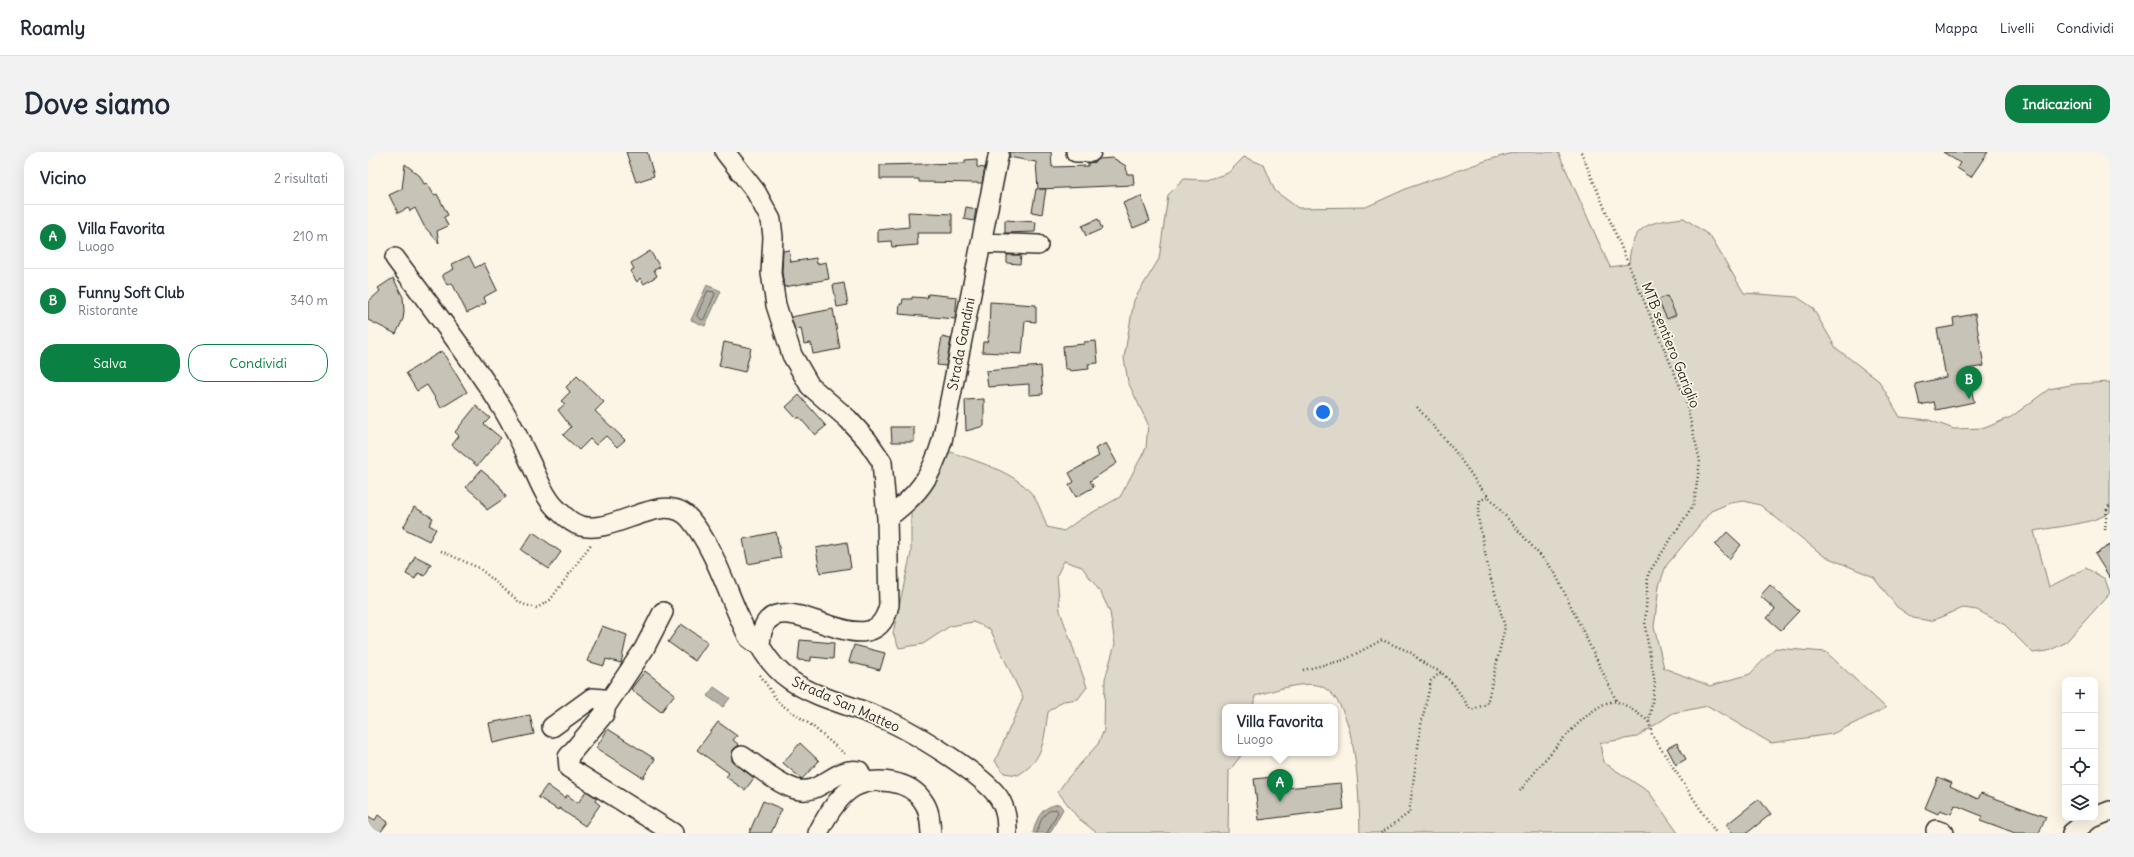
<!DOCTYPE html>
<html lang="it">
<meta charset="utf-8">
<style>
:root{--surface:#fff;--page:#f2f2f3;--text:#1f2937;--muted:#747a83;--line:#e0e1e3;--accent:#0b8043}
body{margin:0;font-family:Delius,sans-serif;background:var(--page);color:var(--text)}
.controls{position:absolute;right:12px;bottom:12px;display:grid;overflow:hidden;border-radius:8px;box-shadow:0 4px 16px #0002}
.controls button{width:36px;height:36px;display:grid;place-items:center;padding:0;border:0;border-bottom:1px solid var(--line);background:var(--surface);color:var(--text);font:20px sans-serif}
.you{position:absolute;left:955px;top:260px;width:14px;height:14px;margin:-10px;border:3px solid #fff;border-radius:50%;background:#1a73e8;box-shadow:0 0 0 6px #1a73e833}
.badge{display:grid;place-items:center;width:26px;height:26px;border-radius:50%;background:var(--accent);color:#fff;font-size:13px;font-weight:700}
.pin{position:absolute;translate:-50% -33px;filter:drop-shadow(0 1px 2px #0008)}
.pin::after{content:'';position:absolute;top:21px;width:14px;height:12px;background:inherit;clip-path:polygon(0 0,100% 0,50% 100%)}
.popup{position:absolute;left:854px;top:552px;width:116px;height:52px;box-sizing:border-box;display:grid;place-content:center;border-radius:8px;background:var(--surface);filter:drop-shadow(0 1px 3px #0005);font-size:13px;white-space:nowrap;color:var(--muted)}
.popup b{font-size:15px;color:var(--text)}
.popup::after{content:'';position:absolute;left:50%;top:100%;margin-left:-8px;border:8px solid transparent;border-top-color:var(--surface)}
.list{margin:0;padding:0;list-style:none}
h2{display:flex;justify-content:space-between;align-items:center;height:52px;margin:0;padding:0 16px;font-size:17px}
h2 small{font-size:13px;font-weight:400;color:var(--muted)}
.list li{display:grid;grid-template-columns:26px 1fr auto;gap:12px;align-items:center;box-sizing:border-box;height:64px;padding:0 16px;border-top:1px solid var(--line)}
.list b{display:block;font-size:15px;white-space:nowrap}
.list p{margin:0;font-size:13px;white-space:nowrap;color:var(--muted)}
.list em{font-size:13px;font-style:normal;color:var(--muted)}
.actions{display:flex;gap:8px;padding:12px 16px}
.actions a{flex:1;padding:9px 0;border:1px solid var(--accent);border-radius:16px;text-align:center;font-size:14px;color:var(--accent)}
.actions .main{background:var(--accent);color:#fff}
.icon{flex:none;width:22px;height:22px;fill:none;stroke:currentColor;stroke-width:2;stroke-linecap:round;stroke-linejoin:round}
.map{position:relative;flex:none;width:1742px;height:681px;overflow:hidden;border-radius:16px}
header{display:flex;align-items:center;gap:24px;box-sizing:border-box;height:56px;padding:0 20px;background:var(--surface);border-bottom:1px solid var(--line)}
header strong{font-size:19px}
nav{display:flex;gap:22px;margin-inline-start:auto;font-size:14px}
.intro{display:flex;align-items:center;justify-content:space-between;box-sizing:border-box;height:96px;padding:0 24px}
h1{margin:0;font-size:28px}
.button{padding:10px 18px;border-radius:16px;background:var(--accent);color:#fff;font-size:14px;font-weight:700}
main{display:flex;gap:24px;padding:0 24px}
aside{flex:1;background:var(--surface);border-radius:16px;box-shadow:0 4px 16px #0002}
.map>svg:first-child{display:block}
.green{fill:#ded8ca;stroke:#84827a}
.water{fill:#b4b0a5;stroke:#7d7b74}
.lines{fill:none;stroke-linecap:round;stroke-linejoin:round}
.shore{stroke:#62605c;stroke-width:1}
.building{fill:#c8c3b7;stroke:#2b2b2b}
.minor-casing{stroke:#2b2b2b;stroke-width:22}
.path{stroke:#2b2b2b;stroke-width:2.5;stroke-dasharray:1 3;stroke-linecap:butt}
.minor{stroke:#fcf5e5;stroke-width:19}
.labels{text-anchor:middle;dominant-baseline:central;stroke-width:3.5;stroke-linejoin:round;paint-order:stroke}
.street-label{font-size:14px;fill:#2b2b2b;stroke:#fcf5e5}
</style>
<header>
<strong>Roamly</strong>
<nav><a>Mappa</a><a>Livelli</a><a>Condividi</a></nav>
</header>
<div class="intro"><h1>Dove siamo</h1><a class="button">Indicazioni</a></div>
<main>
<aside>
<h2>Vicino<small>2 risultati</small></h2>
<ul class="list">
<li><span class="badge">A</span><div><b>Villa Favorita</b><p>Luogo</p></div><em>210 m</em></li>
<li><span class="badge">B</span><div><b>Funny Soft Club</b><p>Ristorante</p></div><em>340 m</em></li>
</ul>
<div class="actions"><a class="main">Salva</a><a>Condividi</a></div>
</aside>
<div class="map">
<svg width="1742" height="681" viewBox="0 0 1742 681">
<rect width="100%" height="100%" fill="#fcf5e5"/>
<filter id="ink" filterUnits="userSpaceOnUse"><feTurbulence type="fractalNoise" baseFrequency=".025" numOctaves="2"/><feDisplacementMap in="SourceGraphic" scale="8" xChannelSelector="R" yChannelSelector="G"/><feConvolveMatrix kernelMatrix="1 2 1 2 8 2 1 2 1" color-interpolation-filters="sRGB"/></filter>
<g filter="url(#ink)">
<path class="green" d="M1148,0H1190L1242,115L1261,112C1263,72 1281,70 1316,66L1342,84L1376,141L1429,145L1444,155L1468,196L1511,229L1532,265L1561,268L1586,277L1617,276L1643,265L1681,237L1708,232L1742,230V360C1727,372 1685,375 1666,379L1681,435L1718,416L1737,427L1742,441L1697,491L1680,499L1665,501L1637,473L1609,458L1595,456L1563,469L1545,466L1529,455L1506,425L1456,404L1392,353L1376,349L1362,351L1343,359L1298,414L1291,434L1286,475L1296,516L1342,534L1382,522L1407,496L1458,500L1518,556L1464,582L1403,591L1340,554L1305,561L1269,585L1232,591L1235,610L1281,640L1310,681H992C991,646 990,553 955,535C940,527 903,539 887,544L885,555H857V601H875L861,619L860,681H729L710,666L690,640L698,628L730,592L736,578L737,527L747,492L742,460L733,441L714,415L696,409L689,423L692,459L719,535L710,547L695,549L680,560C676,587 676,608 650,623L636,621L627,609L655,546L622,477L605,470L582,474L555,492L531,496L525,481L543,401V359L557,342L580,299C607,309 646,319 664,342C671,351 675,365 679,375L696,379L711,368L752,345L778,296L780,272L760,230L756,206L766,148L791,107L800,43L816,27L839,28L860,21L876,5L896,13L907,39L930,56L998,55L1040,36L1120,8Z"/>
<path class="water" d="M339,133L353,139L337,174L323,168Z
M346,535L362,546L355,555L339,544Z
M691,652L695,657L682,681H665C669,665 673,655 691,652Z"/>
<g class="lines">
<path class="shore" d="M340,139L346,140L347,142L336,167L334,168L329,164Z
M669,681C672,670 675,658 688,657L690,660L679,681"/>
</g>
<path class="building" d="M258,0H279L286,24L268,30Z
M642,0H683L684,15L720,14V11L728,10L731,7L745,6L758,14L759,22H765L766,33L671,37H678L674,62L664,60L668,37H670L668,10L641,5Z
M1575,0H1620L1603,25L1589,16L1592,11Z
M609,7V15L617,16L614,31L551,30V27H512V13L597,11V8Z
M37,12L52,24L56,32L59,31L66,43L69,42L80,63L76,65L80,74L69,79L71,91L56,74L47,56L42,59L40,56L30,61L21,43L34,37Z
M773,44L782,69L765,76L755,51Z
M598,55L608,57L606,69L596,67Z
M540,60L584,62V81H549L550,93L524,95L523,89L510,90V78L541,75Z
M730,67L734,77L718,84L714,74Z
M637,68L668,70L667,80L637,81Z
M421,98L423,110L448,106L449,112L458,110L461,127L416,135L414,120L415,99Z
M282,99L292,115L286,118L289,124L276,132L272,126L269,130L262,119L266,117L263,111Z
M639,103H653L652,112L639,111Z
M101,104L107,116L116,111L129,138L116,145L118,151L99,161L84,131L79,133L74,123L86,117L84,112Z
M25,126L35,145L36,159L35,167L28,182L0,168V150L12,139L10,136Z
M476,131L480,153L469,155L465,133Z
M560,142L589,145L587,167L531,162L532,152H534L535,147H544V145L559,146Z
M1299,144L1308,163L1299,167L1290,148Z
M622,150L668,153V170L657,169L654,202L614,200L615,190H619L621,182Z
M465,157L472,197L445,202L443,191L436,192L433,176L427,178L423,165Z
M1607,162L1616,214L1599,217L1606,250L1568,258L1566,250L1552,253L1547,232L1578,225L1569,177L1586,174L1585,166Z
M574,185L583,187L578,214L569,213Z
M728,189L730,211L720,212L721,217L702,219L701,217H697L695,194L716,192V190Z
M356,190L383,196L377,220L351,214Z
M74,199L99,240L73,256L59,233L49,239L38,221Z
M673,214L675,242L661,243V232L620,235L618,219Z
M209,224L236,250L227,259L257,288L249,295L238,284L228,293L222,287L211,298L195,283L203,275L190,258L197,252L193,249L202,240L198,235Z
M431,243L458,274L447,283L431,265L429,267L418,255Z
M616,247V274L598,279L597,248Z
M108,254L122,266L116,272L133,286L109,314L84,293L91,284L87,280Z
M523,275H546V290H524Z
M738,291L749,311L722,329L726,335L708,345L701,333L706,330L701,321L731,304L727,297Z
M113,318L131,333L138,345L119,358L112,347L98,335Z
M46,355L65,366L61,373L68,377L61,389L35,376Z
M165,380L193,400L181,417L153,398Z
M408,380L413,406L380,412L375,387Z
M1359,380L1373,393L1361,407L1347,393Z
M479,390L483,416L452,421L448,396Z
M1742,393V426L1727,402Z
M47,404L63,412L57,424L50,421L47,427L38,422Z
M1402,433L1431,459L1413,478L1399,466L1407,457L1392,444Z
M313,472L340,490L327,509L300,490Z
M234,474L259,483L253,511L238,507L236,514L219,509Z
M432,488L466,491L465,507L443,505V509L430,508Z
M486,493L517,501L512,518L481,510Z
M277,519L307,542L293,560L263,537Z
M162,563L166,582L125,591L121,571Z
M350,570L369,584L365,588L371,593L365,598L364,609L386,626L377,638L358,625L361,621L329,598Z
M240,577L287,607L275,626L228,596Z
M432,591L451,609L434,627L415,611Z
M1309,591L1318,607L1308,613L1299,596Z
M905,625L906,637L973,631L976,657L891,668L886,627Z
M1570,625L1584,631L1582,634L1610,647L1613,641L1678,665L1671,681H1647L1626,673V674L1612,669L1614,664L1587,653L1583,662L1572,658L1570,662L1557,656Z
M179,633L197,646L199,643L210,651L218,639L229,646L227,649L232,653L217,674L191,656L190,658L170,645Z
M1391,647L1403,662L1379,681H1365L1358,673Z
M395,649L414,657L403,681H381Z
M10,663L20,670L12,681H0V664L7,668Z"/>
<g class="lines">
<g class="minor-casing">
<path id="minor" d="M357,0L388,40L403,68L405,85L403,121L408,153L424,203L442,234L480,267L499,288L514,310L519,366L521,453C504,530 396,408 392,494C400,508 409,519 422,528C448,546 482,553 511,565C540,576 615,622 631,646C638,657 639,668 639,681
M708,0H723
M614,91L670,93
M27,106C63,155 101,203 133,254C145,273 155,295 165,316C172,331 178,348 191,359C197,365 205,372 213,374C248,383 296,336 322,367C350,401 361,448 381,486L392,494
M519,366C550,343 563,326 574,289L631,0
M238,554L276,497L295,460
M184,575L224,546L235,547L238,554L236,562L200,605L201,616L305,681
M374,604C391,615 408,631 427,637C452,645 467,614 491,619L496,630
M1727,665L1742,659
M1568,678L1576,681
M450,681C458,665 470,644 486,635C506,624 542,628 555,649C562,658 562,670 563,681
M1704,681L1723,666"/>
</g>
<path class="path" d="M1213,0L1317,246L1332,309L1326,352L1280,422L1277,474L1287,532L1281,569L1284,583L1348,681
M1049,255L1086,298L1112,335L1186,419L1249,550
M1737,378L1739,357L1742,352
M73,399L111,416L154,452L169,456L182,448L224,391
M935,518L976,508L1014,488L1042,500L1058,513L1073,520
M392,523L411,551L443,573L478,603
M1152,639C1167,620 1225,543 1249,550C1260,553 1271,563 1281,569
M1013,681L1041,661L1053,573L1063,529L1073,520L1086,533L1103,558L1119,552L1137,475L1121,420L1110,365L1112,348L1121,345"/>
<use href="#minor" class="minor"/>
</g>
</g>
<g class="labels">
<g class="street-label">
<text transform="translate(593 192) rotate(-79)">Strada Gandini</text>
<text transform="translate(1303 193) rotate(68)">MTB sentiero Gariglio</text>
<text transform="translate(478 552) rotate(24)">Strada San Matteo</text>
</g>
</g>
</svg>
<div class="controls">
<button>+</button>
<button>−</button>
<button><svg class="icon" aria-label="locate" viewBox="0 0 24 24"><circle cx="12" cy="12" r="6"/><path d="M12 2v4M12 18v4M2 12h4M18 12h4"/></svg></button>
<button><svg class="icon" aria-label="layers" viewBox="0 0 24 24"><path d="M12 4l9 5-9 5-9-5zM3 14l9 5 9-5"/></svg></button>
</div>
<div class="you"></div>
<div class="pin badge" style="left:912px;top:650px">A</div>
<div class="popup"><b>Villa Favorita</b>Luogo</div>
<div class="pin badge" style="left:1601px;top:247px">B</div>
</div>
</main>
